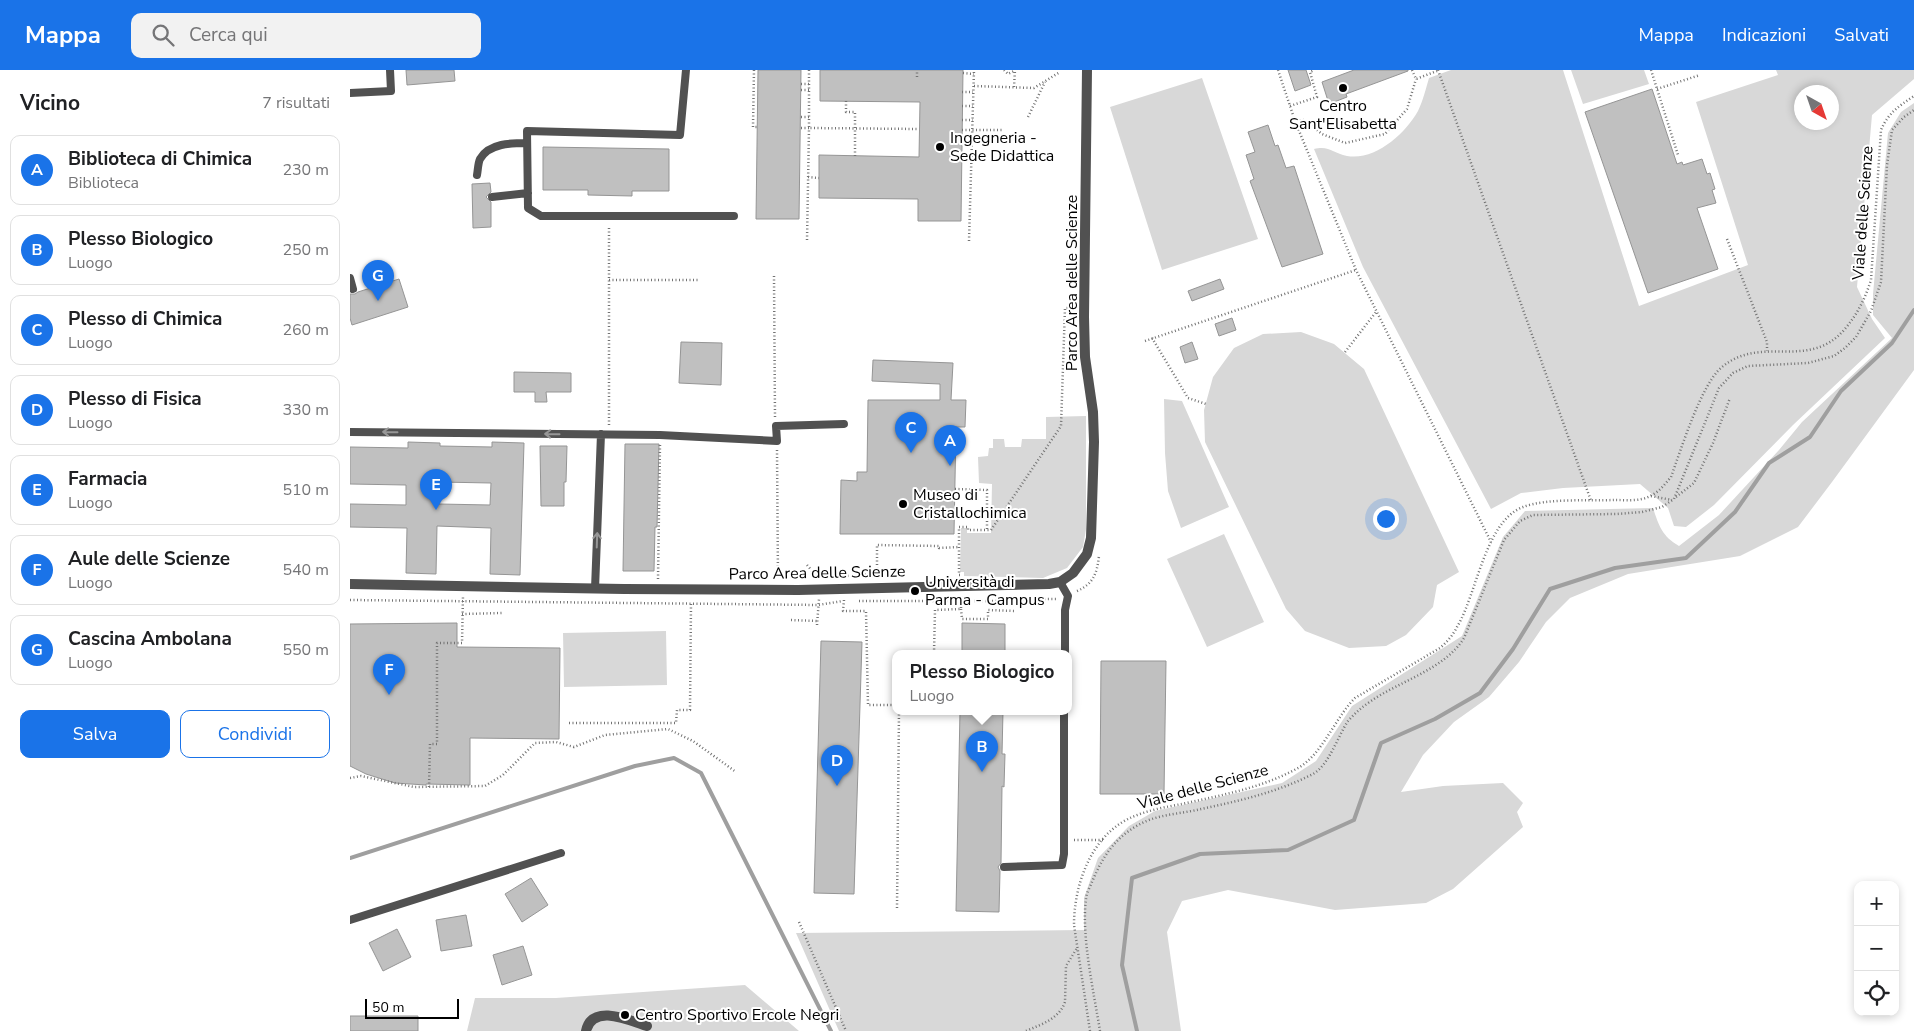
<!DOCTYPE html>
<html lang="it">
<meta charset="utf-8">
<style>
:root{--surface:#fff;--page:#f2f2f2;--text:#202124;--muted:#757577;--line:#e0e0e0;--accent:#1a73e8}
body{margin:0;font-family:"Nunito Sans",sans-serif;background:var(--page);color:var(--text)}
.controls{position:absolute;right:15px;bottom:15px;display:grid;overflow:hidden;border-radius:10px;box-shadow:0 2px 8px #0003}
.controls button{width:45px;height:45px;display:grid;place-items:center;padding:0;border:0;border-bottom:1px solid var(--line);background:var(--surface);color:var(--text);font:25px sans-serif}
.compass{position:absolute;left:1444px;top:15px;width:45px;height:45px;border-radius:50%;background:var(--surface);box-shadow:0 2px 8px #0003;rotate:140deg}
.scale{position:absolute;left:15px;bottom:12px;width:94px;box-sizing:border-box;padding-left:5px;border:2px solid #000;border-top:0;font-size:14px;line-height:18px;white-space:nowrap;color:#000;-webkit-text-stroke:4px #fff;paint-order:stroke}
.you{position:absolute;left:1035px;top:448px;width:18px;height:18px;margin:-12px;border:4px solid #fff;border-radius:50%;background:#1a73e8;box-shadow:0 0 0 8px #1a73e833}
.badge{display:grid;place-items:center;width:32px;height:32px;border-radius:50%;background:var(--accent);color:#fff;font-size:16px;font-weight:700}
.pin{position:absolute;translate:-50% -41px;filter:drop-shadow(0 1px 2px #0008)}
.pin::after{content:'';position:absolute;top:26px;width:18px;height:15px;background:inherit;clip-path:polygon(0 0,100% 0,50% 100%)}
.popup{position:absolute;left:542px;top:580px;width:180px;height:65px;box-sizing:border-box;display:grid;place-content:center;border-radius:10px;background:var(--surface);filter:drop-shadow(0 1px 4px #0005);font-size:16px;white-space:nowrap;color:var(--muted)}
.popup b{font-size:19px;color:var(--text)}
.popup::after{content:'';position:absolute;left:50%;top:100%;margin-left:-10px;border:10px solid transparent;border-top-color:var(--surface)}
.list{margin:0;padding:0;list-style:none}
h2{display:flex;justify-content:space-between;align-items:center;height:65px;margin:0;padding:0 20px;font-size:21px}
h2 small{font-size:16px;font-weight:400;color:var(--muted)}
.list li{display:grid;grid-template-columns:32px 1fr auto;gap:15px;align-items:center;box-sizing:border-box;height:70px;margin:0 10px 10px;padding:0 10px;border:1px solid var(--line);border-radius:10px}
.list b{display:block;font-size:19px;white-space:nowrap}
.list p{margin:0;font-size:16px;white-space:nowrap;color:var(--muted)}
.list em{font-size:16px;font-style:normal;color:var(--muted)}
.actions{display:flex;gap:10px;padding:15px 20px}
.actions a{flex:1;padding:11px 0;border:1px solid var(--accent);border-radius:10px;text-align:center;font-size:18px;color:var(--accent)}
.actions .main{background:var(--accent);color:#fff}
.icon{flex:none;width:28px;height:28px;fill:none;stroke:currentColor;stroke-width:2;stroke-linecap:round;stroke-linejoin:round}
.map{position:relative;flex:none;width:1564px;height:961px;overflow:hidden}
header{display:flex;align-items:center;gap:30px;box-sizing:border-box;height:70px;padding:0 25px;background:var(--accent);color:#fff}
header strong{font-size:24px}
nav{display:flex;gap:28px;margin-inline-start:auto;font-size:18px}
.search{width:350px;height:45px;background:var(--page);display:flex;align-items:center;gap:12px;box-sizing:border-box;padding:0 18px;border-radius:10px;color:var(--muted);font-size:19px}
main{display:flex}
aside{flex:1;background:var(--surface)}
.map>svg:first-child{display:block}
.green{fill:#d8d8d8;fill-rule:evenodd}
.lines{fill:none;stroke-linecap:round;stroke-linejoin:round}
.stream{stroke:#9f9f9f;stroke-width:4}
.building{fill:#c0c0c0;stroke:#959595;fill-rule:evenodd}
.path{stroke:#737373;stroke-width:2.5;stroke-dasharray:1 2.5;stroke-linecap:butt}
.service{stroke:#515151;stroke-width:8}
.minor{stroke:#515151;stroke-width:10}
.oneway{stroke:#979797}
.poi-dot{fill:#000;stroke:#fff;stroke-width:2}
.labels{text-anchor:middle;dominant-baseline:central;stroke-width:4;stroke-linejoin:round;paint-order:stroke}
.poi-label{font-size:16px;fill:#000;stroke:#fff;text-anchor:start}
.street-label{font-size:16px;fill:#000;stroke:#fff}
</style>
<header>
<strong>Mappa</strong>
<div class="search"><svg class="icon" aria-label="search" viewBox="0 0 24 24"><circle cx="10" cy="10" r="6"/><path d="M15 15l6 6"/></svg>Cerca qui</div>
<nav><a>Mappa</a><a>Indicazioni</a><a>Salvati</a></nav>
</header>
<main>
<aside>
<h2>Vicino<small>7 risultati</small></h2>
<ul class="list">
<li><span class="badge">A</span><div><b>Biblioteca di Chimica</b><p>Biblioteca</p></div><em>230 m</em></li>
<li><span class="badge">B</span><div><b>Plesso Biologico</b><p>Luogo</p></div><em>250 m</em></li>
<li><span class="badge">C</span><div><b>Plesso di Chimica</b><p>Luogo</p></div><em>260 m</em></li>
<li><span class="badge">D</span><div><b>Plesso di Fisica</b><p>Luogo</p></div><em>330 m</em></li>
<li><span class="badge">E</span><div><b>Farmacia</b><p>Luogo</p></div><em>510 m</em></li>
<li><span class="badge">F</span><div><b>Aule delle Scienze</b><p>Luogo</p></div><em>540 m</em></li>
<li><span class="badge">G</span><div><b>Cascina Ambolana</b><p>Luogo</p></div><em>550 m</em></li>
</ul>
<div class="actions"><a class="main">Salva</a><a>Condividi</a></div>
</aside>
<div class="map">
<svg width="1564" height="961" viewBox="0 0 1564 961">
<rect width="100%" height="100%" fill="#fff"/>
<path class="green" d="M1101,0H1213L1289,236L1398,195L1346,32L1428,5L1426,0H1564V9L1522,45L1507,217L1522,249L1535,268L1443,355L1364,435L1336,457L1324,456L1318,438L1290,414L1213,418L1171,423L1141,439L1013,197L964,79C979,75 983,83 997,86C1025,91 1055,64 1068,41C1073,31 1076,18 1079,8ZM1452,22H1482V52H1452Z
M1221,0H1294L1299,14L1233,34Z
M852,8L908,169L812,200L760,37Z
M1564,33V300L1482,412L1448,457L1390,486L1278,504L1220,528L1196,552L1169,592L1139,627L1104,652L1073,685L1051,722L1093,716L1153,713L1173,733L1167,742L1173,757L1103,819L1076,833L985,840L878,820L832,831L817,862L831,961H489L446,863L734,860V828L748,788L779,756L805,741L932,713L966,691L1002,636L1112,566L1153,467L1175,441L1303,438C1309,456 1312,466 1329,476L1369,445L1429,380L1452,352L1542,268L1523,245V224L1538,63L1551,42Z
M951,262L984,274L1014,299L1109,502L1087,515L1083,537L1056,565L1036,576L999,578L955,561L936,539L855,372L854,340L863,307L884,278L913,264Z
M814,329L832,331L879,437L831,458L818,421L815,383Z
M736,346V459L733,477L717,498L693,508L614,506V502H610L611,458H617V463H641L642,414L629,413L628,387L638,386L639,378H643V369H654L655,377H671L672,369H696V347Z
M874,464L914,552L857,577L817,489Z
M316,561L317,615L214,617L213,563Z
M395,915L449,961H117L125,928H206Z"/>
<g class="lines">
<path class="stream" d="M0,788L285,696L324,688L351,703L481,961
M787,961L772,895L782,808L850,784L938,780L1004,750L1031,673L1085,649L1130,623L1163,579L1200,519L1265,498L1336,488L1385,442L1419,393L1460,367L1491,321L1542,273L1564,240"/>
</g>
<path class="building" d="M56,0H104L105,11L57,15Z
M408,0H451L449,149H406Z
M470,0H613L611,151H568V129L469,128V85L569,87L570,32L470,31Z
M938,0H956L961,15L945,21Z
M1004,0H1058V1L996,24L997,27L979,34L972,12Z
M1302,19L1327,94L1332,92L1333,95L1352,89L1357,104L1360,103L1365,119L1362,120L1366,133L1347,138L1368,199L1298,223L1235,42Z
M918,55L925,76L928,75L936,98L944,96L973,184L932,197L900,111L904,109L896,85L905,82L898,62Z
M193,77L319,79V121H282V126L238,125V120H193Z
M140,113L141,122L136,127L141,132V157L123,158L122,114Z
M49,209L58,237L2,255L0,248V224H5L8,222Z
M870,209L874,219L842,231L838,221Z
M882,248L886,260L869,266L865,254Z
M331,272L372,273L371,315L329,313Z
M842,272L848,289L835,293L830,277Z
M523,290L603,293L601,330H616L615,357H606L604,464H490L491,410L507,411V402H517L518,330H590V314L522,311Z
M164,302L221,303V322H196L197,332H185V322H164Z
M58,372L90,373V376L142,377V372L174,373L170,505L140,504L141,458L87,456L86,504L56,503L57,458L0,457V434L56,435V415L0,414V377L58,378ZM89,412L141,413L140,435L89,434Z
M275,374H309L307,457H305L304,501H273Z
M190,376H217L216,412H214V436H191Z
M107,553V577L210,578L209,669L120,668V715L76,714V715L45,713L16,704L0,696V554Z
M612,553L655,554V583H612Z
M471,571L512,572L504,824L464,823Z
M751,591H816L814,724H750Z
M610,641H653L652,684H655L654,717L652,716L651,793L648,797L650,801L649,842L606,841Z
M181,808L198,835L172,852L155,824Z
M116,845L122,876L91,881L86,850Z
M47,859L61,887L33,901L19,873Z
M173,876L182,905L152,915L143,885Z
M0,946H68V961H0Z"/>
<g class="lines">
<path class="path" d="M404,0L403,57H408
M459,0V58L569,59
M654,0L658,4L664,1
M928,0L945,51L1006,200L1141,472
M1062,0L1066,9L1087,1
M1088,0L1241,431
M1301,0L1328,85
M613,3L624,4
M567,7V0
M451,14H459
M624,16L684,18L710,2
M664,17L665,0
M1307,19L1350,5
M451,20H459
M612,22H623
M496,31V42H505V86
M612,36H623
M940,36L967,27L960,2L964,0
M451,47H459
M678,47L695,12
M612,50H623
M946,51L955,50L972,64L995,73L1035,64L1057,39L1066,9
M451,58H459L457,171
M612,60H653
M458,107L469,108
M1377,169L1417,272V281
M619,171L624,0
M424,206L425,347
M259,210H348
M802,268L838,328L856,334
M795,271L1006,200
M995,282L1026,242
M259,355V156
M427,380L428,509
M605,419L637,420V460
M1301,426L1322,430
M1326,427L1344,413L1363,373L1380,328
M457,495L468,508
M610,505H609V457H618V460H641L711,356L715,238H723
M480,507L527,504V475L589,476V478L609,477
M308,509L310,374
M727,521C743,514 747,504 749,486
M0,530L468,535L493,531
M494,530L493,541H516L518,635H546
M509,531H650L665,529H708
M611,539L612,549H638V540L666,541
M112,544L152,543
M441,550L467,551
M467,555L469,529
M584,583L585,540L611,539V525
M219,653H326L327,640H340L341,534
M0,708L11,706L64,717L135,716L153,705L185,673L206,672L224,677L255,665L318,659L343,671L386,702
M79,717L80,674H87V573H112L113,526
M724,770H753
M547,838L549,641
M449,852L496,961
M676,961C692,954 709,949 715,932L716,896L727,878
M740,961L724,855C724,816 740,768 778,749C794,741 815,737 832,734C872,725 912,718 948,698C972,685 985,648 1005,628L1090,578C1097,572 1103,565 1107,557C1127,524 1135,451 1173,437C1197,428 1239,431 1264,430C1276,430 1291,432 1302,425C1310,421 1315,414 1321,407C1331,380 1351,314 1372,297C1412,264 1458,301 1494,260C1507,245 1515,229 1521,210L1531,60C1538,43 1549,36 1564,26
M750,961C744,923 731,866 736,829C736,824 740,817 742,812C754,783 769,762 799,750C815,744 835,743 851,739C889,731 928,722 963,704C979,695 988,666 998,651C1005,643 1012,637 1021,631C1050,611 1095,599 1114,568L1154,470L1170,451L1183,445L1267,444L1292,442L1312,437L1324,429L1369,318L1383,303L1398,296L1458,293L1484,286L1495,278L1506,267L1521,241L1531,212L1537,95L1542,60L1554,47L1564,40"/>
<path class="service" d="M336,0L330,65L177,61L178,138L191,146H384
M0,23L41,21L40,0
M127,105C128,100 128,93 130,89C139,73 162,73 177,73
M142,127L178,123
M0,208L3,219
M0,362L310,365L427,371L426,356L494,354
M710,512L718,526L715,540V583
M245,519L251,364
M654,797L712,795L714,784V641
M0,850L211,783"/>
<path class="minor" d="M0,514L274,519L448,520L699,514L710,512L723,503L737,484L741,468L744,372L743,342L735,287L734,247L737,0
M236,961C242,933 279,950 297,956"/>
</g>
<defs><path id="oneway-shaft" d="M-6 0H5M1.5-3L5.5 0L1.5 3" fill="none" stroke-width="1.6" stroke-linecap="round" stroke-linejoin="round" transform="scale(1.25)"/></defs>
<g class="oneway">
<use href="#oneway-shaft" transform="translate(40 362) rotate(-179)"/>
<use href="#oneway-shaft" transform="translate(202 364) rotate(-179)"/>
<use href="#oneway-shaft" transform="translate(247 470) rotate(-88)"/>
</g>
<g class="poi-dot">
<circle cx="993" cy="18" r="5"/>
<circle cx="590" cy="77" r="5"/>
<circle cx="553" cy="434" r="5"/>
<circle cx="565" cy="521" r="5"/>
<circle cx="275" cy="945" r="5"/>
</g>
<g class="labels">
<g class="poi-label">
<text x="993" y="36" text-anchor="middle">Centro<tspan x="993" dy="18">Sant'Elisabetta</tspan></text>
<text x="600" y="68">Ingegneria -<tspan x="600" dy="18">Sede Didattica</tspan></text>
<text x="563" y="425">Museo di<tspan x="563" dy="18">Cristallochimica</tspan></text>
<text x="575" y="512">Università di<tspan x="575" dy="18">Parma - Campus</tspan></text>
<text x="285" y="945">Centro Sportivo Ercole Negri</text>
</g>
<g class="street-label">
<text transform="translate(1513 143) rotate(-86)">Viale delle Scienze</text>
<text transform="translate(722 213) rotate(-90)">Parco Area delle Scienze</text>
<text transform="translate(467 503) rotate(-1)">Parco Area delle Scienze</text>
<text transform="translate(853 717) rotate(-15)">Viale delle Scienze</text>
</g>
</g>
</svg>
<div class="controls">
<button>+</button>
<button>−</button>
<button><svg class="icon" aria-label="locate" viewBox="0 0 24 24"><circle cx="12" cy="12" r="6"/><path d="M12 2v4M12 18v4M2 12h4M18 12h4"/></svg></button>
</div>
<svg class="compass" viewBox="-18 -18 36 36"><path d="M0-13l5 13h-10z" fill="#e53935"/><path d="M0 13l5-13h-10z" fill="#757577"/></svg>
<div class="scale">50 m</div>
<div class="you"></div>
<div class="pin badge" style="left:600px;top:396px">A</div>
<div class="pin badge" style="left:632px;top:702px">B</div>
<div class="popup"><b>Plesso Biologico</b>Luogo</div>
<div class="pin badge" style="left:561px;top:383px">C</div>
<div class="pin badge" style="left:487px;top:716px">D</div>
<div class="pin badge" style="left:86px;top:440px">E</div>
<div class="pin badge" style="left:39px;top:625px">F</div>
<div class="pin badge" style="left:28px;top:231px">G</div>
</div>
</main>
